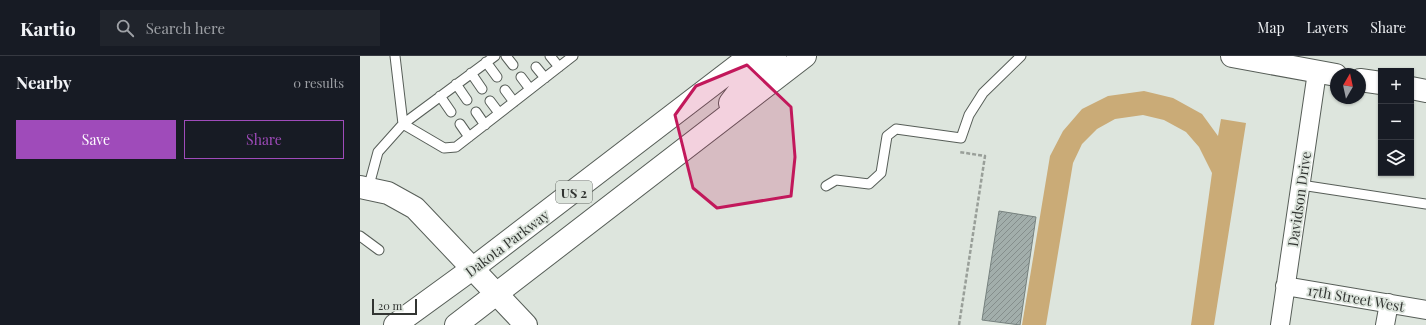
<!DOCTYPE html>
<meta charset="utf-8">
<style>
:root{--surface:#171b24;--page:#20242c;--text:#f1f3f6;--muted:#9ea1a6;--line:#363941;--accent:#9f4bba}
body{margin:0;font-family:"Playfair Display",serif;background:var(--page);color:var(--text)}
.controls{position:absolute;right:12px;top:12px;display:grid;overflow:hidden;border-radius:0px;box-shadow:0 1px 3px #0004}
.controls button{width:36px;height:36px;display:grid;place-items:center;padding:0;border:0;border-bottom:1px solid var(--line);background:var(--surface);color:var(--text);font:20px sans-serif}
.compass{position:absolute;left:970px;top:12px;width:36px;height:36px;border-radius:50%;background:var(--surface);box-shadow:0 1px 3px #0004;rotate:9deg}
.scale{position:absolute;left:12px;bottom:10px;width:45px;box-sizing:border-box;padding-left:4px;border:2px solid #323532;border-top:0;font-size:11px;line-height:14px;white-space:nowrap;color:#323532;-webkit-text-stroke:3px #dde5dd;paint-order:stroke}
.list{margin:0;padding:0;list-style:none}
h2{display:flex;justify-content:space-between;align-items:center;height:52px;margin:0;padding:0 16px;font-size:17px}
h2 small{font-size:13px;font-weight:400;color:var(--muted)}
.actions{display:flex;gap:8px;padding:12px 16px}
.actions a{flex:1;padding:9px 0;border:1px solid var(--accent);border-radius:0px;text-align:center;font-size:14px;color:var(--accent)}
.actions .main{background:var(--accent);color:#fff}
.icon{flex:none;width:22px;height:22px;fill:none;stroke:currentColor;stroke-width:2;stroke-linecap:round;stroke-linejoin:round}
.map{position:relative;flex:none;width:1066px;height:269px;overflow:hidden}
header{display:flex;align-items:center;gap:24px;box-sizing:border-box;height:56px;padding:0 20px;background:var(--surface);border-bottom:1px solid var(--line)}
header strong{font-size:19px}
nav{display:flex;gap:22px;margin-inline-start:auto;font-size:14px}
.search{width:280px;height:36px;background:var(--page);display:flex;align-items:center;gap:10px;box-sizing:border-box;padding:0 14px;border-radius:0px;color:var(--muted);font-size:15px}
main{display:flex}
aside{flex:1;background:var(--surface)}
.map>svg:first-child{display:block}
.green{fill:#caab77}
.building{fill:url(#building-hatch);stroke:#76817e}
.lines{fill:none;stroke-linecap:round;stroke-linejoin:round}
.service-casing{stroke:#575e58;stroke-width:11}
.minor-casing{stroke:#575e58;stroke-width:20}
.tertiary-casing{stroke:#575e58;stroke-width:24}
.trunk-casing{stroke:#575e58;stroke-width:24}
.path{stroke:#999f99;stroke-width:2.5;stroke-dasharray:4 2;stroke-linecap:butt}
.service{stroke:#fff;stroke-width:9}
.minor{stroke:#fff;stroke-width:18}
.tertiary{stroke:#fff;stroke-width:22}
.trunk{stroke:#fff;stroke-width:22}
.marked{fill:#c2185b;fill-opacity:0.2;stroke:#c2185b;stroke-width:3;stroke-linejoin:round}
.labels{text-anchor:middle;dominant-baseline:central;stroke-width:3.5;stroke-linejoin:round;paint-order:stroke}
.shield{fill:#dde5dd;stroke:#656a65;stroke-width:1}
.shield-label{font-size:13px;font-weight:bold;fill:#323532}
.street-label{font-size:14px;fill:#323532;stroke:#dde5dd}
</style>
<header>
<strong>Kartio</strong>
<div class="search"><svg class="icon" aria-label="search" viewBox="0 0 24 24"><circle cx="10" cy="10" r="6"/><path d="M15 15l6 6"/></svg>Search here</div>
<nav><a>Map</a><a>Layers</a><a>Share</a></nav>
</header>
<main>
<aside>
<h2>Nearby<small>0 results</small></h2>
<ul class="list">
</ul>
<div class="actions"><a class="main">Save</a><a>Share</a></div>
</aside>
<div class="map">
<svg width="1066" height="269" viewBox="0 0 1066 269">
<defs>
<pattern id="building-hatch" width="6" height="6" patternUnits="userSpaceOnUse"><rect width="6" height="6" fill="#a2aeab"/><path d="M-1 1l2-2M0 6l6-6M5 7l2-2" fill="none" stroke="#858e8c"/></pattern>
</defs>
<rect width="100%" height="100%" fill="#dde5dd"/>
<path class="green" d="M784,35L813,42L842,58L858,80L861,63L886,67L854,269H831L852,117L839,91L826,76L804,64L783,59L755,63L737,73L722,88L713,107L686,269H662L690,100L703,75L722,53L748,40Z"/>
<path class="building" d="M639,155L676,161L660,269L622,264Z"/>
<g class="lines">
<g class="service-casing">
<path id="service" d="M35,0L43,68L135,0
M146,0L153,9
M190,0L199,11
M126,6L137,21
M176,11L185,22
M111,17L122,33
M161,21L170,33
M96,28L107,44
M145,34L154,46
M80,40L91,56
M130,45L139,57
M116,56L125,69
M100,68L109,81
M941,129L1066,148
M466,130L476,124L509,128L521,117L527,80L536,73L601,82L609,59L623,37L661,0
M8,133L18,96L43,68L84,92L96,91L213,0
M0,180L19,194"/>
</g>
<g class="minor-casing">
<path id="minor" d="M925,230L1066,254
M920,269L957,16
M1025,269L1029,247"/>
</g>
<g class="tertiary-casing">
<path id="tertiary" d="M872,0L976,19
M1000,24L1021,27
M1051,32L1066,35
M0,131L28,137L55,152L166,269"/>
</g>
<g class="trunk-casing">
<path id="trunk" d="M370,47L392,18L415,0
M35,269L112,213L390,0
M96,269L445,0"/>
</g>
<path class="path" d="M599,269L625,100L599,96"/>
<use href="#service" class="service"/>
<use href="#minor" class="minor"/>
<use href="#tertiary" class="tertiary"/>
<use href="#trunk" class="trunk"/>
</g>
<path class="marked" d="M387,9L431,51L435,101L431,140L357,152L333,132L315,59L336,30Z"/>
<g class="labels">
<rect class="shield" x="196" y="125" width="36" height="22" rx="3"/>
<g class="shield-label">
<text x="214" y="136">US 2</text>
</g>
<g class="street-label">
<text transform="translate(939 143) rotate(-82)">Davidson Drive</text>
<text transform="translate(147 187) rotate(-37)">Dakota Parkway</text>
<text transform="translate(996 242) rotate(10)">17th Street West</text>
</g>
</g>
</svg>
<div class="controls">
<button>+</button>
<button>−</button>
<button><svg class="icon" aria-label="layers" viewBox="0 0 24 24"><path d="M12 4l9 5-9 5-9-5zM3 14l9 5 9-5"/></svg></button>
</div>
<svg class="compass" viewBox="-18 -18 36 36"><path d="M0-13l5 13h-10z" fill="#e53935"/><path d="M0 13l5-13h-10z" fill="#9ea1a6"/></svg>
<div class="scale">20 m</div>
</div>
</main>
